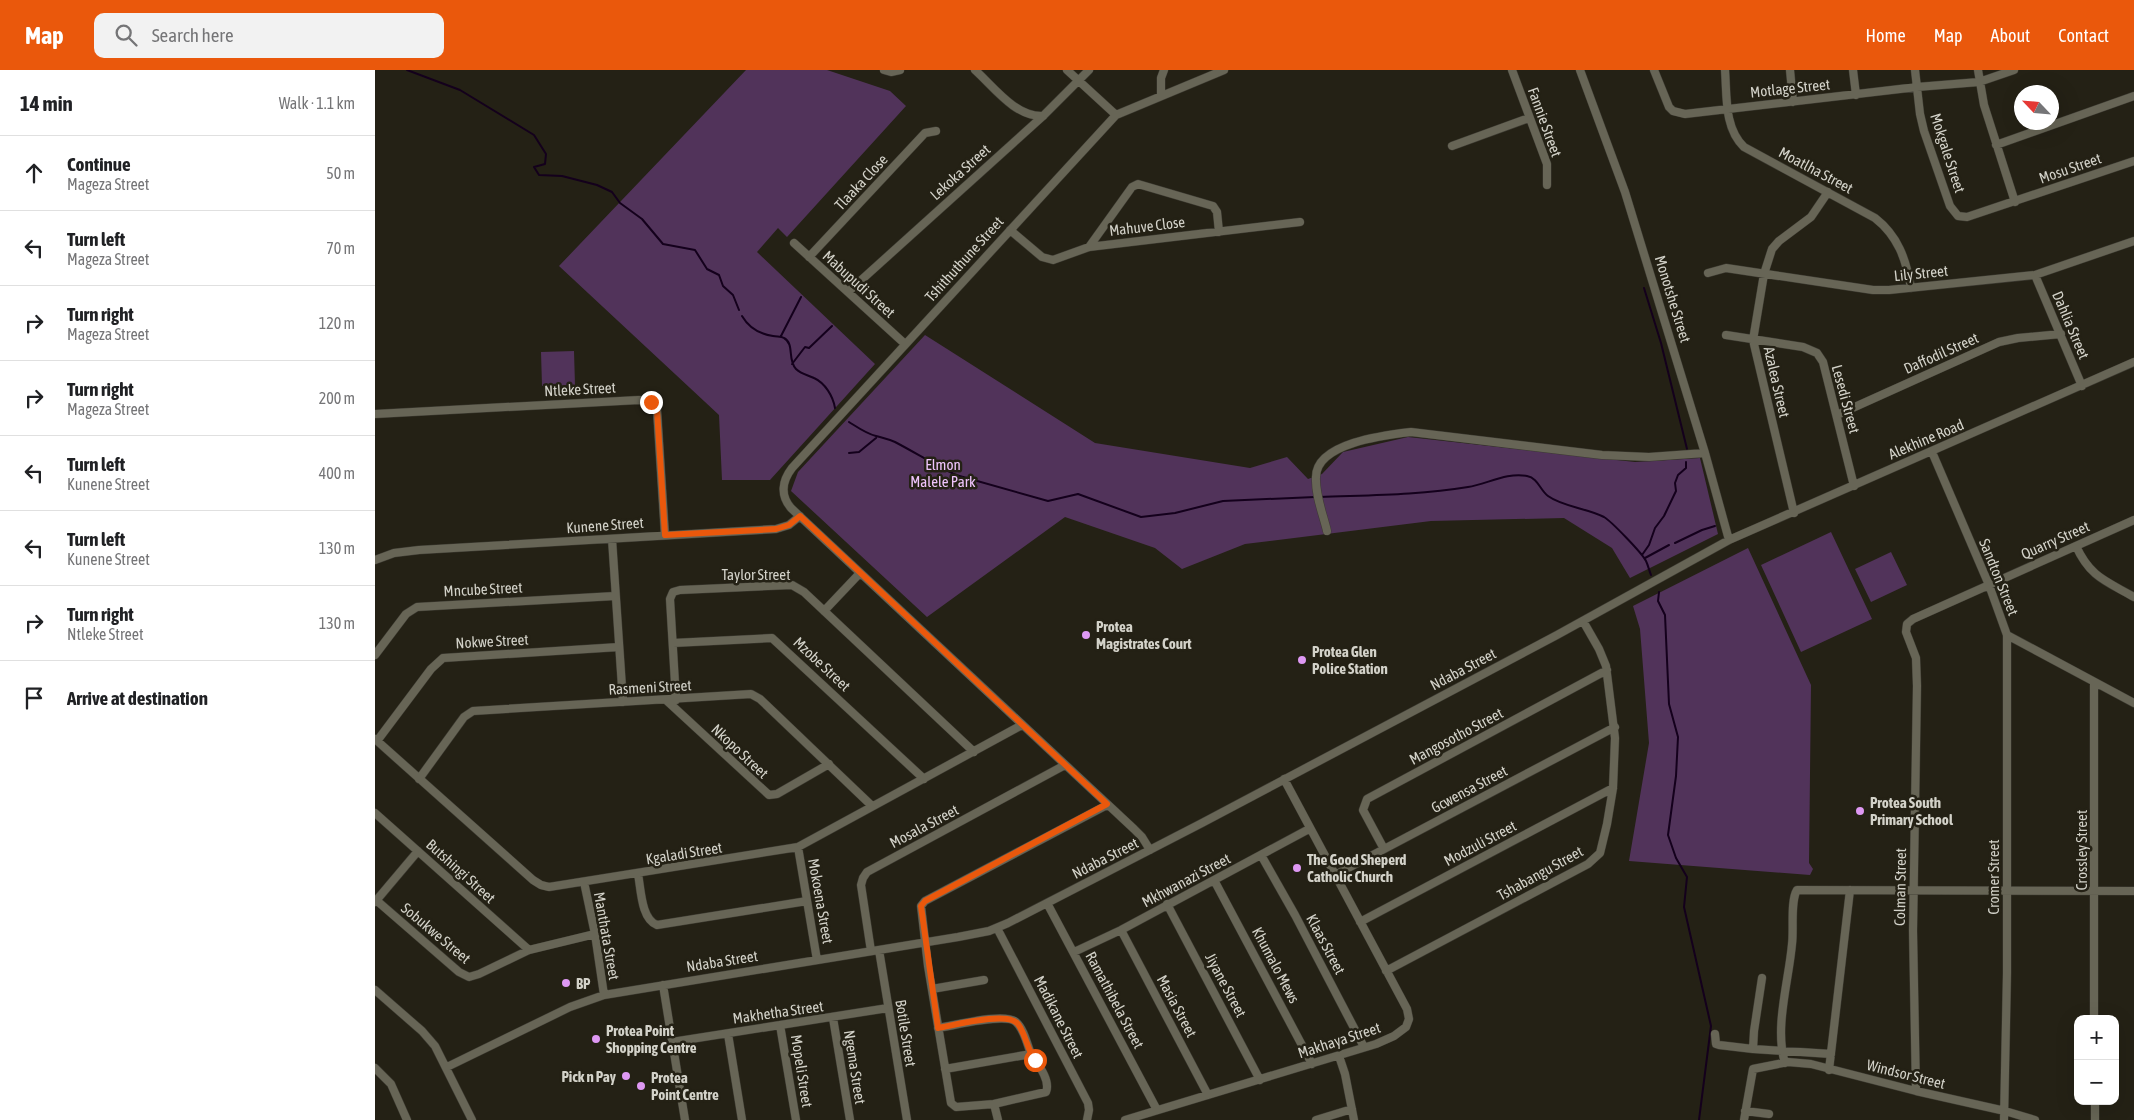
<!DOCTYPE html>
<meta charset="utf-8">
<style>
:root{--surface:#fff;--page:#f2f2f2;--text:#202124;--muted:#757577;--line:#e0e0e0;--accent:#ea580c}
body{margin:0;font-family:"Asap Condensed",sans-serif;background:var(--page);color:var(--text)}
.controls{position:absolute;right:15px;bottom:15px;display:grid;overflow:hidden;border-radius:10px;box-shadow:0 5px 20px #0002}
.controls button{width:45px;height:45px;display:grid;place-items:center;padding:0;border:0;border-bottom:1px solid var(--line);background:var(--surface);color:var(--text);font:25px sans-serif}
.compass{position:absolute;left:1639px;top:15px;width:45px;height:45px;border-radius:50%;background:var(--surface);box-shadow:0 5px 20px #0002;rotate:296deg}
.stop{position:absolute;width:15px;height:15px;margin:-11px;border:4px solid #ea580c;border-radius:50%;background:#fff}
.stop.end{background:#ea580c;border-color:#fff;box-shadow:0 1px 5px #0008}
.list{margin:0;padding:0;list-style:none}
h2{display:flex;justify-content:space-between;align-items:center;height:65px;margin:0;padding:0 20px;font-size:21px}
h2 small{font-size:16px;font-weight:400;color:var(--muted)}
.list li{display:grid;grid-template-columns:32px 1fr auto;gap:15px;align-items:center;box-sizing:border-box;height:75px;padding:0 20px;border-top:1px solid var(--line)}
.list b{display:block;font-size:19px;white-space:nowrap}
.list p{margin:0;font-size:16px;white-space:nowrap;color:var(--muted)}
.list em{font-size:16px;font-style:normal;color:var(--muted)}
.icon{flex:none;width:28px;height:28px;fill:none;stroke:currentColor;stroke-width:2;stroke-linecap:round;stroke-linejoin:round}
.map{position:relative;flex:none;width:1759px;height:1050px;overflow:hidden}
header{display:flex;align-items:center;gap:30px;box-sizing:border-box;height:70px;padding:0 25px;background:var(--accent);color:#fff}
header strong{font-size:24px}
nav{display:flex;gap:28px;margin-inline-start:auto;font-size:18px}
.search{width:350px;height:45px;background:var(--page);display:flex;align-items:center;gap:12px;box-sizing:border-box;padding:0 18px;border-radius:10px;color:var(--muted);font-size:19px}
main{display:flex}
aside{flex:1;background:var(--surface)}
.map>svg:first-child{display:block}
.green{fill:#51335a}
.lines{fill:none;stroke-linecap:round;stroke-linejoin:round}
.stream{stroke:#14001c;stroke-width:2}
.minor-casing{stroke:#3d3b32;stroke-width:9}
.minor{stroke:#676556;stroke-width:8}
.route{stroke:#ea580c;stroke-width:6}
.poi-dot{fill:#de98f3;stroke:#242115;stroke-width:2}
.labels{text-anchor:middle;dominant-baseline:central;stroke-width:5;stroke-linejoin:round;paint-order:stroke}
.street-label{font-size:15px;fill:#d3d2c9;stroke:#242115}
.park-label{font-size:15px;fill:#f0c5fd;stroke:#242115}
.poi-label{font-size:15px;font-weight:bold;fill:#d3d2c9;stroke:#242115;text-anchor:start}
</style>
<header>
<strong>Map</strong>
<div class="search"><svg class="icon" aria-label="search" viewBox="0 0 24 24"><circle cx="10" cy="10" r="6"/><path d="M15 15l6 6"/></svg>Search here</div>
<nav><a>Home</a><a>Map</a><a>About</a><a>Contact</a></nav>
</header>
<main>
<aside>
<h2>14 min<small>Walk · 1.1 km</small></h2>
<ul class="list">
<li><svg class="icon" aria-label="ahead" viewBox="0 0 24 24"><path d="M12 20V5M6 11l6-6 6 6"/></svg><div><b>Continue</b><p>Mageza Street</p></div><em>50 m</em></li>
<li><svg class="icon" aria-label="left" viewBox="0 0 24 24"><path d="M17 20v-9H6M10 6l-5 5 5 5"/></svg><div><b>Turn left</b><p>Mageza Street</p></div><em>70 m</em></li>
<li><svg class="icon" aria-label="right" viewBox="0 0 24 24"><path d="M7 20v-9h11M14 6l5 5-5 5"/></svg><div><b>Turn right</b><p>Mageza Street</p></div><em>120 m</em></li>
<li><svg class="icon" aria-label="right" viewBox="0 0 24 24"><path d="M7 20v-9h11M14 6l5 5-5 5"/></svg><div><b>Turn right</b><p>Mageza Street</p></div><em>200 m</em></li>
<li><svg class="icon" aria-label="left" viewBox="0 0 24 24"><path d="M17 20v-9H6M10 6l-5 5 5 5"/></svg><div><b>Turn left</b><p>Kunene Street</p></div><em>400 m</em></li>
<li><svg class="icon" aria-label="left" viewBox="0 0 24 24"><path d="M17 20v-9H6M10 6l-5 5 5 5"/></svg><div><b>Turn left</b><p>Kunene Street</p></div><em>130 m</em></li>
<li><svg class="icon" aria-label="right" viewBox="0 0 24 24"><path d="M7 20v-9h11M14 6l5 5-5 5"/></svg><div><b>Turn right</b><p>Ntleke Street</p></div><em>130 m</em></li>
<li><svg class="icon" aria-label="arrive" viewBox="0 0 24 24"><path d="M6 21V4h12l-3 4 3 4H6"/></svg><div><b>Arrive at destination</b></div></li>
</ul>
</aside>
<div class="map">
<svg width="1759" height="1050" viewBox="0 0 1759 1050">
<rect width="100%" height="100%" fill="#242115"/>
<path class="green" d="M371,0H452L515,21L531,36L412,167L403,158L382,182L500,294L395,410H347L344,345L184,196Z
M550,265L720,373L875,398L912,387L933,409L947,404L968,382L1033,367L1260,392L1325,388L1343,464L1255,508L1237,478L1189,448L1056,451L870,474L807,499L780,478L690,447L552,547L416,421L423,402Z
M199,281L200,315L167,316L166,282Z
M1456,462L1497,549L1426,582L1386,495Z
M1373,478L1436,615L1434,793L1438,799L1435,805L1254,791L1274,673L1265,559L1258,536Z
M1516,482L1532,515L1496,532L1480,499Z"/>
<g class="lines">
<path class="stream" d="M32,0L85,20L159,65L171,84L170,94L159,97L164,105L187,106L222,115L237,122L245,133L267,149L288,174L320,180L332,199L344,205L348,216L358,225L364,240
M1269,218L1286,273L1312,379
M367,246C374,258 384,264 398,266C402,267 406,266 409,268C420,274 412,290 421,299C426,304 433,305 439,308C450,313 458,326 460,338
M406,266L426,227
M417,294L430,277L434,278L457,256
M474,352C482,357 492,364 501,366C508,368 513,369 520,372C541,383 560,395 581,405L673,431L703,424L766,447L800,443L848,431L940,427
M474,383L484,382L501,368
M945,427C994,425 1044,425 1093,417C1112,414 1132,402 1152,406C1163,408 1165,420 1173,426C1188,437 1212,438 1229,447C1236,451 1267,483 1271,491C1273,495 1274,500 1276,505
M1300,473L1327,460L1340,456
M1267,485L1274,475L1280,458L1289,446L1301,421L1300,413L1303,405L1311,398V392
M1270,488L1294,475
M1284,522L1283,531L1290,545L1294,634L1303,667L1301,706L1293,765L1301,788L1312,807L1309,837L1336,956L1324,1050"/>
<g class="minor-casing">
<path id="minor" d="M509,0L516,2L525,0
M600,0C619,17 640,47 668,46
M692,0L741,45
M1137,0L1172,94V115
M1205,0L1250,122L1330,383L1354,470
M1279,0L1294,37L1298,41L1310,44L1542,17L1604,12L1639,0
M1350,0C1352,26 1349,58 1369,77L1500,148C1523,166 1531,189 1536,218
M1415,0L1418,32
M1478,0L1481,25
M1540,0L1545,44L1549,61L1575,136L1583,146L1592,147L1759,91
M1603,0L1609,35L1640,132
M786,25V8L789,0
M1621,75L1759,26
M1077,76L1154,48
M635,160L667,187L678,190L714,177L925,152
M419,173L530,274
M714,177L757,117L763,114L838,136L842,142L844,162
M434,187L550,63L561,61
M1333,203L1351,198L1498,220H1514L1660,205L1759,171
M1660,205L1707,316
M473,222L668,46L714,0
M1351,265L1428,277L1442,283L1448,292L1479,416
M0,344L264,330L275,331L282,340L290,465
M1462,345L1624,272L1643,268L1686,264
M1557,382L1614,515L1632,565V903L1629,1050
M1419,443L1378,270L1389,204L1397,179L1404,171L1436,147L1453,122
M952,461C948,444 940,425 941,407C941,373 1010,365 1036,362L1227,385L1274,387L1330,383
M237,469L248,632
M1701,476C1715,507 1731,511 1759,527
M0,490L19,483L44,480L401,459L414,455L425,446
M449,541L485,503
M1632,565L1759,633
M298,573L397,568L549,709
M0,585L31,544L42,537L240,526
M1719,612V949
M291,630L394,725L402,724L454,694
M301,630L295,529L298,522L305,520L417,515L429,522L599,682
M0,669L158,810L166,815L174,817L423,777L647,655
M2,671L56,599L68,588L244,577
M44,709L89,647L98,641L376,624L385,629L497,736
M0,743L154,880
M423,777L442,890
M1009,779L988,740L992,729L1232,600
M775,780L767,767L759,759L416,438C405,425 407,411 417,398L741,45L849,0
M886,785L920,845L989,977
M263,804C266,819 266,849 282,855L432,831
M960,805L1240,657
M839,810L937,994
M209,812L220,864L229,925
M1,830L84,902L94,907L104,904L154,880L220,864
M0,832L43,781
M672,833L782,1040
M792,834L885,1010
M985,852L1238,718
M622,858L713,1033L714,1040L712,1050
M746,860L833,1025
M504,880L532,1050
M496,881L486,815L488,808L492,802L690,695
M699,882L746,860L934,759
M1011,901L1213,794L1225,783L1232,754L1238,718L1240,668L1231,596L1224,579L1208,551
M1387,908L1379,961L1378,979L1456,984
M288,915L310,1050
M557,919L609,910
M0,920L47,961L60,976L97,1050
M458,948L475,1050
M405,955L421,1050
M563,958C578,956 630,942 641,952C649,959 652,974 656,984
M353,964L367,1050
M1340,964L1341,974L1344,975L1378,979
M297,972L513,938
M964,986L970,1004L979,1050
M1410,993C1399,958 1414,910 1417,874C1419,860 1415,831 1422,820L1759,821
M72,997L195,937L229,925L583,867L614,861L633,853L827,753L1182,565L1354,470L1759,292
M0,998L16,1014L32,1050
M570,999L656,984C662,993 676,1010 671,1022L619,1034
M1454,1000L1475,820
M1541,1021L1538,861L1542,616L1541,588L1531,562L1532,554L1538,549L1759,450
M1720,1031V1050
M1370,1041L1394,1044
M623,1050L619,1034L581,1037L576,1033L553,896L546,836L550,831L732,735
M750,1050L1001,974L1019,966L1031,957L1034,949L1032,939L909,709
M941,1050L977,1039
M1369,1050L1378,999L1413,992L1436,994L1541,1021L1630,1041L1660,1050"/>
</g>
<use href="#minor" class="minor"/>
</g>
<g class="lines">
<path class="route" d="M276,332L282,340L290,465L401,459L414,455L425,446L732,734L550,831L546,836L563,958C580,955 633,941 643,954C651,965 652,979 660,990"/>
</g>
<g class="poi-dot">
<circle cx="711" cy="565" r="5"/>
<circle cx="927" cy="590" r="5"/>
<circle cx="1485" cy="741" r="5"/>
<circle cx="922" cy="798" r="5"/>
<circle cx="191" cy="913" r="5"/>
<circle cx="221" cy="969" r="5"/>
<circle cx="251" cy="1006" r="5"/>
<circle cx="266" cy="1016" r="5"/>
</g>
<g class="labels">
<g class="street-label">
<text transform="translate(1415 18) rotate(-6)">Motlage Street</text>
<text transform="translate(1170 52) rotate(70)">Fannie Street</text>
<text transform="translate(1573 83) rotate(72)">Mokgale Street</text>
<text transform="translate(1695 98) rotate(-19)">Mosu Street</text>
<text transform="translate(1441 100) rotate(28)">Moatlha Street</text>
<text transform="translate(585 102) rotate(-42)">Lekoka Street</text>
<text transform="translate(486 112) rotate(-47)">Tlaaka Close</text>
<text transform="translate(772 156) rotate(-7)">Mahuve Close</text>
<text transform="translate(589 189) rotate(-48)">Tshithuthune Street</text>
<text transform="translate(1546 203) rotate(-6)">Lily Street</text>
<text transform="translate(484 214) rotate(42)">Mabupudi Street</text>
<text transform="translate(1298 229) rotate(73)">Monotshe Street</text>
<text transform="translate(1696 255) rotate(67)">Dahlia Street</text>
<text transform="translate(1566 283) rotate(-24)">Daffodil Street</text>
<text transform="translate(1402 312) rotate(77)">Azalea Street</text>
<text transform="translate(205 319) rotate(-3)">Ntleke Street</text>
<text transform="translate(1471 329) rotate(75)">Lesedi Street</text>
<text transform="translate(1551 369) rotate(-23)">Alekhine Road</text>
<text transform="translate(230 455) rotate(-4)">Kunene Street</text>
<text transform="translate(1680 470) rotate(-24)">Quarry Street</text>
<text x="381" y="504">Taylor Street</text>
<text transform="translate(1624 507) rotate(68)">Sandton Street</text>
<text transform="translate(108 519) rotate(-3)">Mncube Street</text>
<text transform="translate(117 571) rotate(-3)">Nokwe Street</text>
<text transform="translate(447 594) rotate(43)">Mzobe Street</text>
<text transform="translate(1088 599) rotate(-28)">Ndaba Street</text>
<text transform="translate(275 617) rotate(-3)">Rasmeni Street</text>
<text transform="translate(1081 666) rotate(-28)">Mangosotho Street</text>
<text transform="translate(365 681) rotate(43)">Nkopo Street</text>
<text transform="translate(1094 719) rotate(-28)">Gcwensa Street</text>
<text transform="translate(549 756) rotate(-28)">Mosala Street</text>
<text transform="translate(1105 773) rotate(-28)">Modzuli Street</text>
<text transform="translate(1706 780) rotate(-90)">Crossley Street</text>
<text transform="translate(309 783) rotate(-9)">Kgaladi Street</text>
<text transform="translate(730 788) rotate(-27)">Ndaba Street</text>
<text transform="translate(86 801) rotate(42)">Butshingi Street</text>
<text transform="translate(1165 803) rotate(-29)">Tshabangu Street</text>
<text transform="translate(1618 807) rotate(-90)">Cromer Street</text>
<text transform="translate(811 810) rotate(-28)">Mkhwanazi Street</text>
<text transform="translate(1525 817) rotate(-89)">Colman Street</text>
<text transform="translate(446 831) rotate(80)">Mokoena Street</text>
<text transform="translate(61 863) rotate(40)">Sobukwe Street</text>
<text transform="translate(232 866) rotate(80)">Manthata Street</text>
<text transform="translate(951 874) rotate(62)">Klaas Street</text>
<text transform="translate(347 891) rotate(-9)">Ndaba Street</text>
<text transform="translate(901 895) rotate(62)">Khumalo Mews</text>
<text transform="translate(851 915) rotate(62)">Jiyane Street</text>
<text transform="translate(740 930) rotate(62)">Ramathibela Street</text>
<text transform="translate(802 936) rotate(62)">Masia Street</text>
<text transform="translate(403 942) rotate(-8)">Makhetha Street</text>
<text transform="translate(684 947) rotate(63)">Madikane Street</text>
<text transform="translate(531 963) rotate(81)">Botile Street</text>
<text transform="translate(964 970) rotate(-18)">Makhaya Street</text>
<text transform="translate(480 997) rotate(81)">Ngema Street</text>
<text transform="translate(427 1001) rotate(81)">Mopeli Street</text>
<text transform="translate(1531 1004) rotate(14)">Windsor Street</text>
</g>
<g class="park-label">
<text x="568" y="394">Elmon<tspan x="568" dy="17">Malele Park</tspan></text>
</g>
<g class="poi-label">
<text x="721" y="556">Protea<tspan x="721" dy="17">Magistrates Court</tspan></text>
<text x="937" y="581">Protea Glen<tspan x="937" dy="17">Police Station</tspan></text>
<text x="1495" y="732">Protea South<tspan x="1495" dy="17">Primary School</tspan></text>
<text x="932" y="789">The Good Sheperd<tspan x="932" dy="17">Catholic Church</tspan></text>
<text x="201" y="913">BP</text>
<text x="231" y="960">Protea Point<tspan x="231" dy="17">Shopping Centre</tspan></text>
<text x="241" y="1006" text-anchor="end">Pick n Pay</text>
<text x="276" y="1007">Protea<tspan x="276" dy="17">Point Centre</tspan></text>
</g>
</g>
</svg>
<div class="controls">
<button>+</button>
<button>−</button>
</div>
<svg class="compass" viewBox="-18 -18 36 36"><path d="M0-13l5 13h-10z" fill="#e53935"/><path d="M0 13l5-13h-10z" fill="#757577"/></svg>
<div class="stop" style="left:660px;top:990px"></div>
<div class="stop end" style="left:276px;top:332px"></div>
</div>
</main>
